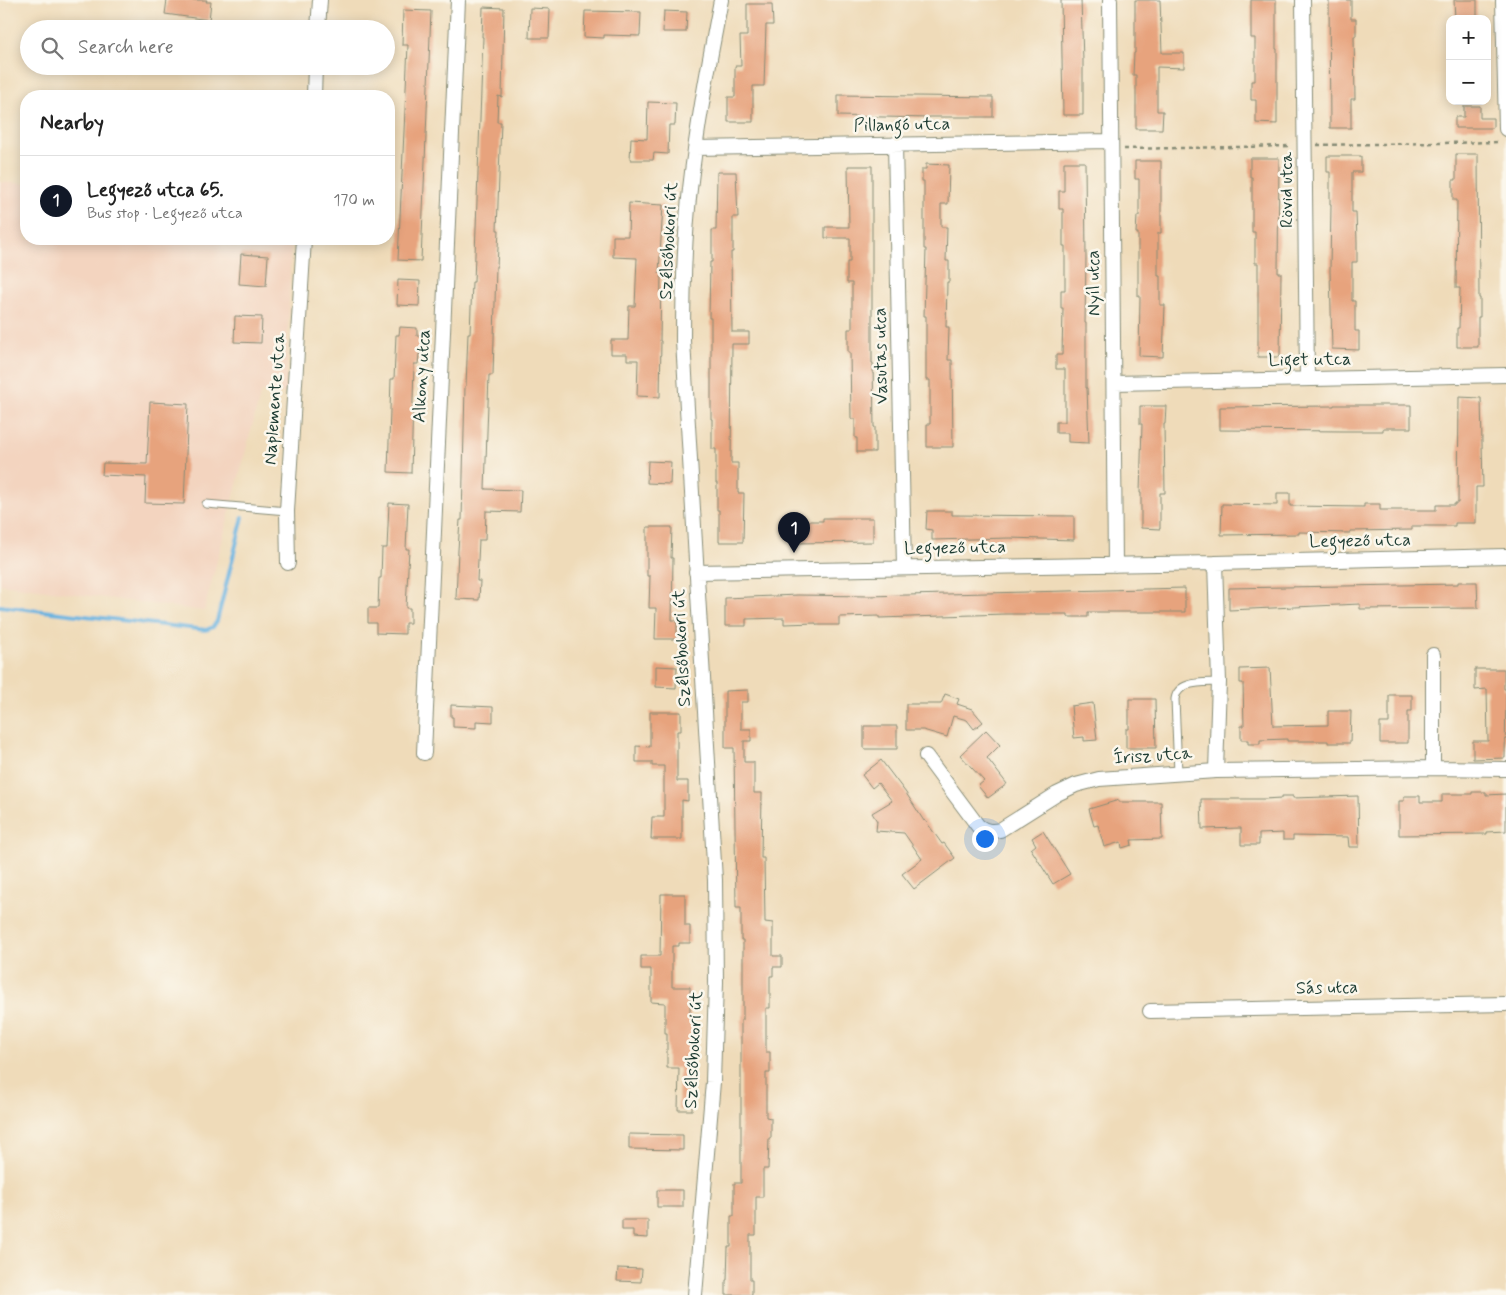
<!DOCTYPE html>
<meta charset="utf-8">
<style>
:root{--surface:#fff;--page:#f2f2f2;--text:#222;--muted:#767676;--line:#e0e0e0;--accent:#111827}
body{margin:0;font-family:Mynerve,sans-serif;background:var(--page);color:var(--text)}
.controls{position:absolute;right:15px;top:15px;display:grid;overflow:hidden;border-radius:10px;box-shadow:0 2px 12px #0003}
.controls button{width:45px;height:45px;display:grid;place-items:center;padding:0;border:0;border-bottom:1px solid var(--line);background:var(--surface);color:var(--text);font:25px sans-serif}
.you{position:absolute;left:984px;top:838px;width:18px;height:18px;margin:-12px;border:4px solid #fff;border-radius:50%;background:#1a73e8;box-shadow:0 0 0 8px #1a73e833}
.badge{display:grid;place-items:center;width:32px;height:32px;border-radius:50%;background:var(--accent);color:#fff;font-size:16px;font-weight:700}
.pin{position:absolute;translate:-50% -41px;filter:drop-shadow(0 1px 2px #0008)}
.pin::after{content:'';position:absolute;top:26px;width:18px;height:15px;background:inherit;clip-path:polygon(0 0,100% 0,50% 100%)}
.list{margin:0;padding:0;list-style:none}
h2{display:flex;justify-content:space-between;align-items:center;height:65px;margin:0;padding:0 20px;font-size:21px}
h2 small{font-size:16px;font-weight:400;color:var(--muted)}
.list li{display:grid;grid-template-columns:32px 1fr auto;gap:15px;align-items:center;box-sizing:border-box;height:90px;padding:0 20px;border-top:1px solid var(--line)}
.list b{display:block;font-size:19px;white-space:nowrap}
.list p{margin:0;font-size:16px;white-space:nowrap;color:var(--muted)}
.list em{font-size:16px;font-style:normal;color:var(--muted)}
.icon{flex:none;width:28px;height:28px;fill:none;stroke:currentColor;stroke-width:2;stroke-linecap:round;stroke-linejoin:round}
.map{position:relative;flex:none;width:1506px;height:1295px;overflow:hidden}
.search{position:absolute;background:var(--surface);box-shadow:0 2px 12px #0003;left:20px;top:20px;width:375px;height:55px;display:flex;align-items:center;gap:12px;box-sizing:border-box;padding:0 18px;border-radius:28px;color:var(--muted);font-size:19px}
.panel{position:absolute;background:var(--surface);box-shadow:0 2px 12px #0003;left:20px;top:90px;width:375px;height:155px;border-radius:20px}
.map>svg:first-child{display:block}
.built{fill:#f3d4bf}
.lines{fill:none;stroke-linecap:round;stroke-linejoin:round}
.stream{stroke:#66b1df;stroke-width:4}
.building{fill:#e7a37d}
.service-casing{stroke:#878c76;stroke-width:9}
.minor-casing{stroke:#878c76;stroke-width:16}
.path{stroke:#878c76;stroke-width:2.5;stroke-dasharray:4 4;stroke-linecap:butt}
.service{stroke:#fff;stroke-width:7}
.minor{stroke:#fff;stroke-width:14}
.labels{text-anchor:middle;dominant-baseline:central;stroke-width:5;stroke-linejoin:round;paint-order:stroke}
.street-label{font-size:18px;fill:#1f3d34;stroke:#fbf7ec}
</style>
<div class="map">
<svg width="1506" height="1295" viewBox="0 0 1506 1295">
<rect width="100%" height="100%" fill="#fbf7ec"/>
<filter id="ink" filterUnits="userSpaceOnUse"><feTurbulence type="fractalNoise" baseFrequency=".02" numOctaves="2"/><feDisplacementMap in="SourceGraphic" scale="10" xChannelSelector="R" yChannelSelector="G"/><feConvolveMatrix kernelMatrix="1 2 1 2 8 2 1 2 1" color-interpolation-filters="sRGB"/></filter>
<filter id="wash" filterUnits="userSpaceOnUse"><feTurbulence type="fractalNoise" baseFrequency=".0096" numOctaves="4" result="noise"/><feDisplacementMap in="SourceGraphic" scale="20" xChannelSelector="R" yChannelSelector="G"/><feGaussianBlur stdDeviation="1.12" result="paint"/><feColorMatrix in="noise" values="0 0 0 0 0 0 0 0 0 0 0 0 0 0 0 0 0 1.4 0 .05"/><feComposite in="paint" operator="in"/></filter>
<g filter="url(#wash)">
<rect width="100%" height="100%" fill="#efdbb9"/>
<path class="built" d="M0,182L26,184V239H291L286,393L261,392L204,611L0,584Z"/>
<g class="lines">
<path class="stream" d="M0,606L206,630L213,627L217,621L243,517"/>
</g>
<g id="blocks">
<path class="building" d="M167,0H207L206,2H211L209,20L165,14Z
M1061,0H1081L1083,61V115H1063Z
M1135,0H1160L1162,53H1184V68L1157,67V111H1163L1162,129H1136V75H1133L1134,53H1135Z
M1251,0H1276V49H1277V124L1256,123V100H1251V81H1255V38H1251Z
M1329,0H1351V19H1356V36H1354L1355,99H1351V128H1330Z
M1454,0H1477V19H1455Z
M747,4H772L773,25H766L764,86H753V122H728V97H735V66H741L740,36H747Z
M483,7L504,8L502,97L498,96L497,122H501L497,230H499L497,266H496L493,375H489L485,489L521,490L520,512L486,511L485,540H479L477,581H480L479,600L456,599L458,550L460,520H462L465,386H466L468,333H470L472,282H474L483,37H482Z
M530,8L550,9L549,38H529Z
M403,10L431,11L421,261L398,260L408,45H402Z
M585,11L641,12L640,36L604,35V38L584,37Z
M664,11L687,12L686,32H663Z
M838,95L993,97V117H929V118L838,116Z
M648,102L676,103L675,125H669L668,154L654,153L653,160H630L631,138L647,139Z
M1464,106H1480V118H1493V128H1455V117H1464Z
M1456,154H1478L1479,298H1480V317H1478V347H1457V328H1459L1460,288H1456L1457,200H1453V180H1456Z
M1327,156H1361V172H1352V212H1356L1357,242V262H1352V301H1355V331H1359V350L1332,349L1330,271L1331,204H1330V172H1327Z
M1250,158H1279L1278,273H1281L1280,357H1258V263H1255V232H1252V177H1250Z
M1135,161H1161V233H1158V276H1160V305H1165L1163,357L1139,356L1140,296H1138V233H1136L1137,216H1139V179H1135Z
M1064,162H1085L1086,258L1085,323H1086V388H1087L1089,443L1068,442V433H1056V422H1065V369H1056V355H1062L1063,308H1061V290H1065V246H1063V209H1059V191H1064Z
M926,164L949,165L948,204H941V227H947L946,261H949V282H947L946,327H949L948,360H952L953,447H927V424H930V380H926V316H924L926,249H924V181H922V169H926Z
M848,166H872V363H873L874,427H875V452H857V438H855V419H851L850,352H848V329H852V283H847V262H850V238H825V227H849Z
M717,172H736L738,217H733V252H731L732,332H749V344H732L731,463H738V493H744L743,542H719V510H717V483H716V449H712V419H711V318H709L710,262H712V230H716Z
M629,203L663,205L659,273H661L660,341H661L660,397L637,396L638,360H627V354H611V340H628L629,306H635L637,258L613,257V236H628Z
M241,254L268,256L266,286L239,284Z
M398,280L420,281L419,306L397,305Z
M235,316L262,317L261,343L234,342Z
M400,327L417,328V336L426,337V354H419L418,364H414L411,473L388,472L391,379H394L396,335H399Z
M1459,397L1481,398L1483,487H1476V523H1455V526H1412V530L1350,531V533L1299,532V534L1221,535L1222,504L1277,505V493H1290V506L1364,507V504H1380V510H1436V505H1455V503H1458Z
M150,402L188,404L184,504L145,503L146,477L102,475L103,463L147,464Z
M1334,405H1411V428H1383V431H1344L1220,430V407L1334,406Z
M1140,406H1166L1165,424H1164L1165,493H1160V529L1141,528V493H1140L1142,424H1140Z
M648,461L671,462L670,484L647,483Z
M389,503L408,504L406,549H409L406,608H410V623H405V634L376,633V623H368V608H378L379,578H381L382,548H387Z
M927,511H952V515L1074,516V540L1010,538L932,540V530L926,529Z
M823,518H873V542L793,543V521H823Z
M647,527H672L671,558H673L672,620H677V639H655L656,608H649L650,576H647Z
M1458,582H1477L1478,608L1360,609V604L1229,610V588L1458,584Z
M1185,588V612H1088V617H1068V614H1005L879,618V616L839,617V625H816V623L784,624V618L746,619V626H725V598L798,595L868,596Z
M656,666L677,667L676,688L656,687Z
M1270,668L1273,726L1328,725V711H1351L1350,743H1328V741H1287V739L1260,740V744H1248V740H1241V726H1244L1243,683H1240V669Z
M1475,669H1504V689H1506L1505,758L1473,759V741H1488L1487,689L1475,690Z
M748,690V702H741V729H751V741H744V762H754V793H762L761,858H764L765,922L773,923V956H782V967H773V976H770V1008H766V1052H770V1073H766V1117L771,1118V1138H769L768,1169H763V1197H756V1235H750V1280H752V1295H726V1280H727L728,1247H731V1216H734V1183H741V1020H743V940H741V908H736L734,748H725V691Z
M945,694L959,699L957,704L972,709L983,722L974,729L967,720L953,716L947,737L923,730H906V704H941Z
M1389,695H1412V711H1408V743H1380V723H1389Z
M1129,699H1155L1156,748H1126V729H1129Z
M1093,703L1097,740L1084,741V737L1074,738L1071,706Z
M451,705L493,707V722L476,721V728L453,727V717H451Z
M650,712H681V731H677V781H688V801L682,800V839H651L652,817H664V766H652V762H636V746L650,747Z
M864,726H897V749H864Z
M986,730L1000,745L987,758L1007,784L988,798L978,786L984,781L960,755Z
M881,760L906,793L924,821L925,820L942,844L944,843L955,858L914,889L902,874L922,859L904,833L876,831L877,821L872,813L892,801L878,783L872,788L862,775Z
M1472,792H1486V795L1506,794V831L1487,832V834L1399,835V801H1404V796H1420V802H1442V794H1472Z
M1282,796H1293V798L1358,796L1359,847H1349L1348,837L1293,836V840H1283V833L1259,834V845H1241V828L1202,829L1201,799H1264L1282,798Z
M1119,800V802H1161L1162,839L1131,840L1132,845L1122,848L1121,842L1104,847L1098,825L1094,826L1089,809Z
M1043,831L1070,874L1053,884L1031,849L1036,845L1032,838Z
M661,894H685V926H690V943H679V946H672V987H690V1018H694L692,1110H678L679,1068H667V1033H665V1003L651,1002V969H641V956H660Z
M629,1134L683,1135V1150L629,1149Z
M657,1190H683V1207H657Z
M622,1220H648V1238L633,1237V1230H622Z
M618,1268L642,1269L641,1282L617,1281Z"/>
</g>
</g>
<g filter="url(#ink)">
<use href="#blocks" fill-opacity="0" stroke="#878c76" stroke-width="1"/>
<g class="lines">
<g class="service-casing">
<path id="service" d="M206,504L287,511
M1178,773L1175,699C1178,680 1204,683 1219,682"/>
</g>
<g class="minor-casing">
<path id="minor" d="M1110,0C1110,188 1114,376 1115,565
M1303,0L1307,379
M1503,0L1506,129
M318,29L320,0
M314,96L315,66
M895,144L904,568
M695,148L1110,141
M1114,383L1506,375
M288,563L287,511L304,239
M1215,563L1219,682L1216,771
M696,572L1215,563L1506,556
M424,753L458,0
M926,756L978,826C985,831 991,832 1000,830L1057,794L1076,785L1099,779L1216,771L1433,768L1506,769
M1433,768V655
M1150,1011L1506,1004
M695,1295L713,1082L716,982L715,880L683,341C683,290 684,239 690,189C697,125 709,63 721,0"/>
</g>
<path class="path" d="M1317,145L1501,142
M1124,149L1291,146"/>
<use href="#service" class="service"/>
<use href="#minor" class="minor"/>
</g>
</g>
<g class="labels">
<g class="street-label">
<text transform="translate(902 125) rotate(-1)">Pillangó utca</text>
<text transform="translate(1287 190) rotate(-90)">Rövid utca</text>
<text transform="translate(669 241) rotate(-87)">Szélsőbokori út</text>
<text transform="translate(1094 283) rotate(-91)">Nyíl utca</text>
<text transform="translate(881 356) rotate(-91)">Vasutas utca</text>
<text transform="translate(1310 360) rotate(-1)">Liget utca</text>
<text transform="translate(422 376) rotate(-87)">Alkony utca</text>
<text transform="translate(275 399) rotate(-86)">Naplemente utca</text>
<text transform="translate(1360 541) rotate(-1)">Legyező utca</text>
<text transform="translate(955 548) rotate(-1)">Legyező utca</text>
<text transform="translate(682 648) rotate(-93)">Szélsőbokori út</text>
<text transform="translate(1153 756) rotate(-4)">Írisz utca</text>
<text transform="translate(1327 988) rotate(-1)">Sás utca</text>
<text transform="translate(694 1050) rotate(-87)">Szélsőbokori út</text>
</g>
</g>
</svg>
<div class="controls">
<button>+</button>
<button>−</button>
</div>
<div class="you"></div>
<div class="pin badge" style="left:794px;top:553px">1</div>
<div class="search"><svg class="icon" aria-label="search" viewBox="0 0 24 24"><circle cx="10" cy="10" r="6"/><path d="M15 15l6 6"/></svg>Search here</div>
<section class="panel">
<h2>Nearby<small></small></h2>
<ul class="list">
<li><span class="badge">1</span><div><b>Legyező utca 65.</b><p>Bus stop · Legyező utca</p></div><em>170 m</em></li>
</ul>
</section>
</div>
